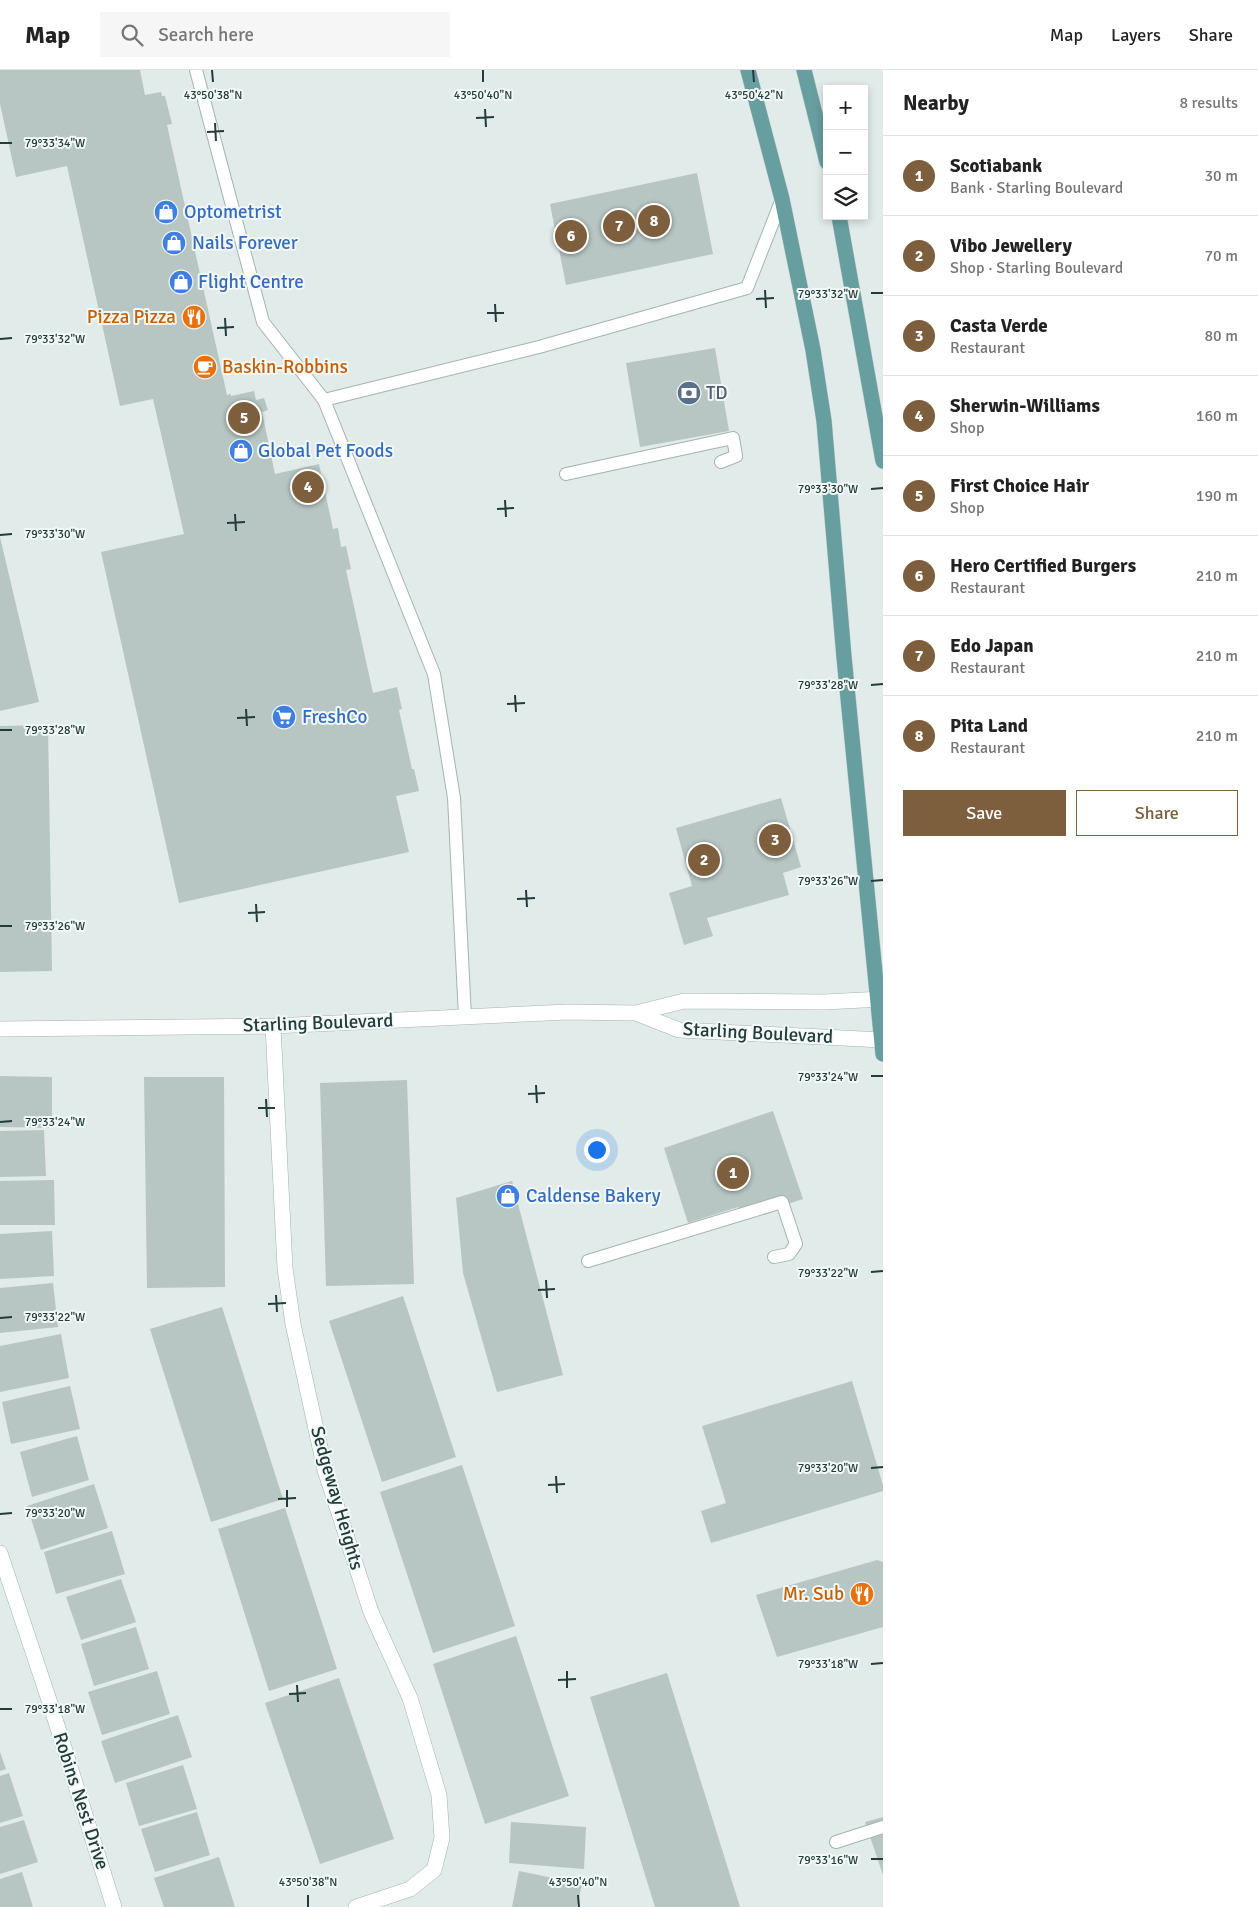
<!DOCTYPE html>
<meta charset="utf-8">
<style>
:root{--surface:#fff;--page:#f6f6f6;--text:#222;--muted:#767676;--line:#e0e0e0;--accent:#7d5f3d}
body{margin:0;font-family:Signika,sans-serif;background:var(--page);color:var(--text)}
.controls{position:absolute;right:15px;top:15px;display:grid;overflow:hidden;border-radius:0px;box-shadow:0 2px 8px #0003}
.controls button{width:45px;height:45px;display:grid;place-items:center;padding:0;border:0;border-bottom:1px solid var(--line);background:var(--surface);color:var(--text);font:25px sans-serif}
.you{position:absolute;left:596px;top:1079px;width:18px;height:18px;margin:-12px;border:4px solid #fff;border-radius:50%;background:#1a73e8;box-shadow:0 0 0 8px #1a73e833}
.badge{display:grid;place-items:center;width:32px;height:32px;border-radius:50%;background:var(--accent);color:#fff;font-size:16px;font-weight:700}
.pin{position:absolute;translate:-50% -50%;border:2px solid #fff;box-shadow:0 1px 5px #0006}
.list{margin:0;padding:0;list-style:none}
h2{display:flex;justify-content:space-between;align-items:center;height:65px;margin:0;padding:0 20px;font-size:21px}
h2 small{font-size:16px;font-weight:400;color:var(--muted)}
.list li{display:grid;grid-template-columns:32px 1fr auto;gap:15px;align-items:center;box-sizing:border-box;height:80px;padding:0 20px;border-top:1px solid var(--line)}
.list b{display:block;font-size:19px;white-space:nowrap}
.list p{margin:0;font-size:16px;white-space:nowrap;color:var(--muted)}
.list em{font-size:16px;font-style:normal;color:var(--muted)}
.actions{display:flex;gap:10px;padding:15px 20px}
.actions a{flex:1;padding:11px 0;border:1px solid var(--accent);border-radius:0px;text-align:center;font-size:18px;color:var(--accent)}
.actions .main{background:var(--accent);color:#fff}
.icon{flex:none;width:28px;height:28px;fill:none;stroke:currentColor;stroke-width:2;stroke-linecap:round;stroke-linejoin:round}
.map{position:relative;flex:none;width:883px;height:1837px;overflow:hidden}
header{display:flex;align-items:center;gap:30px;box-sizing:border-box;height:70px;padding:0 25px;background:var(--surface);border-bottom:1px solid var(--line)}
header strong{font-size:24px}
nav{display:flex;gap:28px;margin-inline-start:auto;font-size:18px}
.search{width:350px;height:45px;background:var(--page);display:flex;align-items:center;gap:12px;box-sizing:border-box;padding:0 18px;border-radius:0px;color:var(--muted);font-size:19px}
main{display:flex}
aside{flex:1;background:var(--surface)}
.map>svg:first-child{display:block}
.building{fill:#b7c6c3}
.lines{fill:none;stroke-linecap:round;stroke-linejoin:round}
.lane-casing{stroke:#a4b3b1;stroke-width:14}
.street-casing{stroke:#a4b3b1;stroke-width:16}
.primary-casing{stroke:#c1c8c8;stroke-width:16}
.lane{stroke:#fff;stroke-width:12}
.street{stroke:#fff;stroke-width:15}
.primary{stroke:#679e9f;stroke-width:15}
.ticks{fill:none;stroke:#223b3b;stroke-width:2}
.labels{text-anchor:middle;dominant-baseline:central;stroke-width:4;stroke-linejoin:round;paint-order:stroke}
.shop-label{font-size:19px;fill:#366cbe;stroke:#f2f8f6;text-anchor:start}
.food-label{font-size:19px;fill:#c56008;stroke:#f2f8f6;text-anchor:end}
.service-label{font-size:19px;fill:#4e5e75;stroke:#f2f8f6;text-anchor:start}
.street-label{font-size:19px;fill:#223b3b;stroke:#f2f8f6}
.ticks-label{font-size:12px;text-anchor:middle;fill:#223b3b;stroke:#f2f8f6;stroke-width:4;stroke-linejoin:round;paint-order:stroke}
</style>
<header>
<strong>Map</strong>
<div class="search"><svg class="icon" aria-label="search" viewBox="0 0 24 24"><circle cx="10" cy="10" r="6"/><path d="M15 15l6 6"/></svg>Search here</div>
<nav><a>Map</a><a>Layers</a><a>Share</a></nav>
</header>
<main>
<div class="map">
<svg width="883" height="1837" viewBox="0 0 883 1837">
<rect width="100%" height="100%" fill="#e1ebe9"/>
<path class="building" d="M0,0H140L145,25L161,22L162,26H165L172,54L167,55L227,325L231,324V326L254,321L256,330L264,328L268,340L262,342L275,404L319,394L333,459L338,458L341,477L346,476L351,499L346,500L373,623L397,617L402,639L399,640L412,699H414L419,721L396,726L409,782L179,833L101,482L184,464L153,329L120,336L67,96L16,107L0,34Z
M697,103L713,184L566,215L550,134Z
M715,278L729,361L640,377L626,293Z
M0,467L39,632L0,641Z
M48,655L52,901L0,902V656Z
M781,728L801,797L783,803L789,825L707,848L713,866L684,875L669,823L692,816L676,758Z
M0,1006L52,1007V1058L0,1057Z
M144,1007H224L225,1217L147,1218Z
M407,1010L414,1214L326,1216L320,1013Z
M773,1041L803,1129L742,1149L738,1137L688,1153L664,1078Z
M44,1060L46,1106L0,1107V1061Z
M54,1110L55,1155H0V1111Z
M512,1111L563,1305L497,1322L463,1203L456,1128Z
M52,1161L54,1206L0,1209V1164Z
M53,1213L58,1257L0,1263V1218Z
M403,1226L456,1387L382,1412L329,1251Z
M222,1237L283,1429L211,1452L150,1259Z
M61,1264L69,1308L0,1322V1276Z
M852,1311L883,1415V1421L711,1473L701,1441L726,1433L702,1356Z
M70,1316L80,1359L11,1374L2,1332Z
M77,1366L89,1410L32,1427L20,1382Z
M462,1395L515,1556L433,1583L380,1422Z
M94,1414L108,1458L41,1480L27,1436Z
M285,1438L337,1599L269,1621L218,1459Z
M112,1461L125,1504L56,1524L44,1482Z
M877,1490L883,1492V1557L777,1587L756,1525Z
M121,1509L136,1552L81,1570L66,1527Z
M136,1557L149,1599L94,1616L81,1574Z
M516,1566L569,1726L485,1754L433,1594Z
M157,1601L170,1644L102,1665L88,1622Z
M667,1603L740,1837H655L590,1627Z
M339,1608L394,1769L320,1794L265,1633Z
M178,1645L192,1687L115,1713L101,1671Z
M0,1682L6,1699L0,1701Z
M183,1695L197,1739L139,1756L126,1713Z
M9,1703L23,1746L0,1753V1706Z
M197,1742L210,1785L155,1802L141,1759Z
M883,1747V1805L865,1752Z
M24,1750L38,1792L0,1804V1757Z
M511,1752L586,1757L584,1799L509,1793Z
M219,1787L235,1837H164L154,1808Z
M519,1801L582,1814L577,1837H512Z
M22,1802L33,1837H0V1809Z"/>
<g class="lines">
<g class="lane-casing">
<path id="lane" d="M196,0L263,252L324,330L434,604L454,728L465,947
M324,330L539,277L747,218L782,129
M566,404L733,368L736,386L721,392
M588,1191L782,1132L796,1174L789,1184L774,1187
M836,1772L883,1757"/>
</g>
<g class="street-casing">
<path id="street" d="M636,943L679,960L883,970
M273,956L285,1198L293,1254L325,1400L371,1542L410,1628L439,1725L442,1768L434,1800L410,1819L356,1837
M0,959L273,956L568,942L636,943L684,931L824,932L883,929
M0,1483L50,1633L114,1837"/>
</g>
<g class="primary-casing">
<path id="primary" d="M748,0L782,129L813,280L824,351L844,587L883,984
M804,0L827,92
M839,146L883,391"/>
</g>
<use href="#lane" class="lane"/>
<use href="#street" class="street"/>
<use href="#primary" class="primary"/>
</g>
<path class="ticks" d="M212,0L213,12M483,0V12M753,0L754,12M485,39L486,57M476,48L494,47M215,53L216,71M207,62L224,61M0,73H12M765,220L766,238M871,223H883M756,229L774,228M495,234L496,252M487,243H504M225,248L226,266M217,258L234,257M0,269L12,268M871,419L883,418M505,430L506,447M497,439L514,438M235,444L236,461M227,453L245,452M0,465L12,464M871,615L883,614M515,625L516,642M507,634L525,633M246,639L247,656M237,648L255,647M0,660H12M871,811L883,810M526,820L527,837M517,829L535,828M256,834L257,852M248,843L265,842M0,856H12M871,1006H883M536,1015L537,1033M528,1024L545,1023M266,1029L267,1047M258,1038H275M0,1052L12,1051M871,1202L883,1201M546,1210L547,1228M538,1220L555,1219M276,1225L277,1242M268,1234L286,1233M0,1248L12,1247M871,1398L883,1397M556,1406L557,1423M548,1415L565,1414M287,1420V1437M278,1429L296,1428M0,1444L12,1443M871,1594L883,1593M567,1601V1618M558,1610L576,1609M297,1615L298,1632M289,1624L306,1623M0,1639H12M871,1789H883M308,1825V1837M578,1825L579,1837"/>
<defs>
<g id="shop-disc" transform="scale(1.25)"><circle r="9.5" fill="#3f7fe0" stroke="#f2f8f6"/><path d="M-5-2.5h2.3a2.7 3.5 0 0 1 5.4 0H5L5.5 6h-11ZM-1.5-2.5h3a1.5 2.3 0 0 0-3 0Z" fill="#fff"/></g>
<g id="restaurant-disc" transform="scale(1.25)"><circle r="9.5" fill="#e8710a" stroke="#f2f8f6"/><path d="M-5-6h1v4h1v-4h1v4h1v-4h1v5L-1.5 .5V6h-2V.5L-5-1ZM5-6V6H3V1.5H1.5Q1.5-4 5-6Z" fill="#fff"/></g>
<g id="cafe-disc" transform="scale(1.25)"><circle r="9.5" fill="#e8710a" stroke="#f2f8f6"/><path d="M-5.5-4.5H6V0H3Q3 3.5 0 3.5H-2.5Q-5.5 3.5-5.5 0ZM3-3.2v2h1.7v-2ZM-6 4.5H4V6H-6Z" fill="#fff"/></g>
<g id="bank-disc" transform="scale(1.25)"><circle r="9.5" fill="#5c6f8a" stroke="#f2f8f6"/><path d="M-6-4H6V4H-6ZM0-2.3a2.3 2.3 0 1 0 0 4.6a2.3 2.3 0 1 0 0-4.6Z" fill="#fff"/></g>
<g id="supermarket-disc" transform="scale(1.25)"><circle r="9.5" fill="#3f7fe0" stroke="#f2f8f6"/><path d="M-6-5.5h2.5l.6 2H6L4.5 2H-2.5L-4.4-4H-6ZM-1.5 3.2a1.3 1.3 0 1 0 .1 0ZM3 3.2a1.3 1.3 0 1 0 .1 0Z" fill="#fff"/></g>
</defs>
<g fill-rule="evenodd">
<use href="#shop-disc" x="166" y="142"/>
<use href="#shop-disc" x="174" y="173"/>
<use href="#shop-disc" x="181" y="212"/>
<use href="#restaurant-disc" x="194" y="247"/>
<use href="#cafe-disc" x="205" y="297"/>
<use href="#bank-disc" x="689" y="323"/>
<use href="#shop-disc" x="241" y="381"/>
<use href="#supermarket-disc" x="284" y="647"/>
<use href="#shop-disc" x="508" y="1126"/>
<use href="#restaurant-disc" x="862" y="1524"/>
</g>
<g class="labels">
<g class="shop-label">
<text x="184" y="142">Optometrist</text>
<text x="192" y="173">Nails Forever</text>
<text x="198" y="212">Flight Centre</text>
<text x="258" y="381">Global Pet Foods</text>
<text x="302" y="647">FreshCo</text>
<text x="526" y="1126">Caldense Bakery</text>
</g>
<g class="food-label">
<text x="176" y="247">Pizza Pizza</text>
<text x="222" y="297" text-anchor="start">Baskin-Robbins</text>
<text x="844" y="1524">Mr. Sub</text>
</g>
<g class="service-label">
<text x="706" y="323">TD</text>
</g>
<g class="street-label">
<text transform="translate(318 953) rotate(-2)">Starling Boulevard</text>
<text transform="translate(758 963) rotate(3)">Starling Boulevard</text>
<text transform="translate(337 1428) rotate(74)">Sedgeway Heights</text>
<text transform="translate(81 1731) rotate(72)">Robins Nest Drive</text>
</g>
</g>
<g class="ticks-label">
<text x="213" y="29">43°50'38"N</text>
<text x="483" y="29">43°50'40"N</text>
<text x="754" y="29">43°50'42"N</text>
<text x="55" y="77">79°33'34"W</text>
<text x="828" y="228">79°33'32"W</text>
<text x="55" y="273">79°33'32"W</text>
<text x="828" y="423">79°33'30"W</text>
<text x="55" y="468">79°33'30"W</text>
<text x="828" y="619">79°33'28"W</text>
<text x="55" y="664">79°33'28"W</text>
<text x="828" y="815">79°33'26"W</text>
<text x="55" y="860">79°33'26"W</text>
<text x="828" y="1011">79°33'24"W</text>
<text x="55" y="1056">79°33'24"W</text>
<text x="828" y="1207">79°33'22"W</text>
<text x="55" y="1251">79°33'22"W</text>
<text x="828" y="1402">79°33'20"W</text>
<text x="55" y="1447">79°33'20"W</text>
<text x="828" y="1598">79°33'18"W</text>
<text x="55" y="1643">79°33'18"W</text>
<text x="828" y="1794">79°33'16"W</text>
<text x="308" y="1816">43°50'38"N</text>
<text x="578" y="1816">43°50'40"N</text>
</g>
</svg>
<div class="controls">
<button>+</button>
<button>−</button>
<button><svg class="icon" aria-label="layers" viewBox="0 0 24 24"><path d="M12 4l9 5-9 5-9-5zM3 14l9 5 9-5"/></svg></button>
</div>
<div class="you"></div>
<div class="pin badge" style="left:733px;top:1103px">1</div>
<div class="pin badge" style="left:704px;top:790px">2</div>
<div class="pin badge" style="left:775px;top:770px">3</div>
<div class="pin badge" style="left:308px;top:417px">4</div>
<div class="pin badge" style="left:244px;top:348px">5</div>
<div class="pin badge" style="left:571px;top:166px">6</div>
<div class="pin badge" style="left:619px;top:156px">7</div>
<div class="pin badge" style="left:654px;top:151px">8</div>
</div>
<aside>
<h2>Nearby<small>8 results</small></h2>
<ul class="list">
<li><span class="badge">1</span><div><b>Scotiabank</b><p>Bank · Starling Boulevard</p></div><em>30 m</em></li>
<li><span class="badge">2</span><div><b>Vibo Jewellery</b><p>Shop · Starling Boulevard</p></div><em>70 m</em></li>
<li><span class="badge">3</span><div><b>Casta Verde</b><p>Restaurant</p></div><em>80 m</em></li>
<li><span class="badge">4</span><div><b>Sherwin-Williams</b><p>Shop</p></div><em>160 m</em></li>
<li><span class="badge">5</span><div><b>First Choice Hair</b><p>Shop</p></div><em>190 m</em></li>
<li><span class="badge">6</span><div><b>Hero Certified Burgers</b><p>Restaurant</p></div><em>210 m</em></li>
<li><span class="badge">7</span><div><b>Edo Japan</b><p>Restaurant</p></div><em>210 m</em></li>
<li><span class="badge">8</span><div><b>Pita Land</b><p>Restaurant</p></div><em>210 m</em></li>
</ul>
<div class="actions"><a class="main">Save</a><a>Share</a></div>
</aside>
</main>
